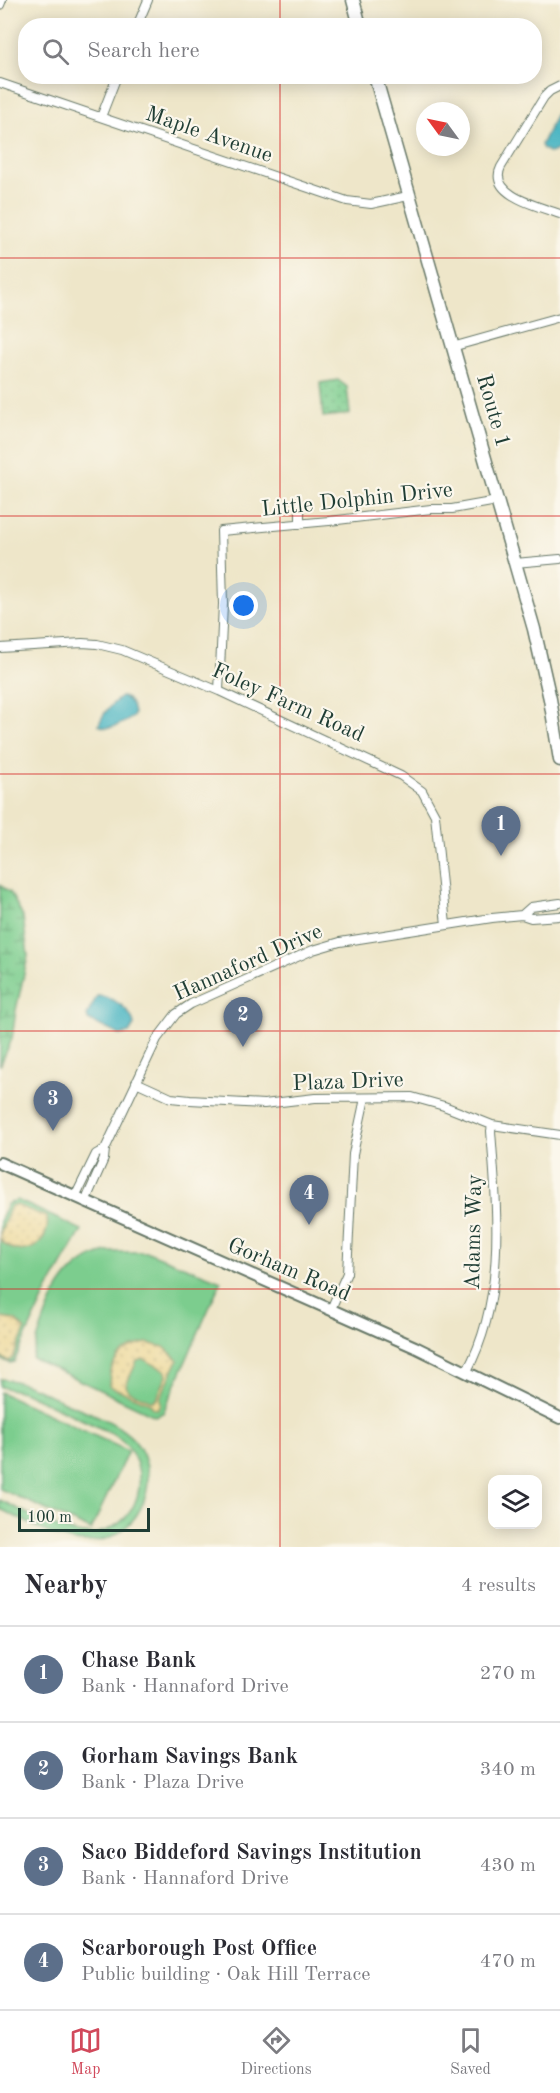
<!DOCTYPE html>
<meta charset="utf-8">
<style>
:root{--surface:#fff;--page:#f7f7f7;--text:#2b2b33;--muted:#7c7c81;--line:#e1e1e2;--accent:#d1495b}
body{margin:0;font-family:"Old Standard TT",serif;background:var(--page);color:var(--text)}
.controls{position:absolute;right:18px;bottom:18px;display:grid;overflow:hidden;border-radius:12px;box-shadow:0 3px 15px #0003}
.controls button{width:54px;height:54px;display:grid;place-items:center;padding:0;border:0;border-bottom:2px solid var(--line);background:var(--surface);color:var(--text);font:30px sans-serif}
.compass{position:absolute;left:416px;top:102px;width:54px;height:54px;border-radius:50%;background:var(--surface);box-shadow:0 3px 15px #0003;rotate:303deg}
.scale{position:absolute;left:18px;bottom:15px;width:132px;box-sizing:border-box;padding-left:6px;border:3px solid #1f3d34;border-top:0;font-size:16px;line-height:21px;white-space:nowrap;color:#1f3d34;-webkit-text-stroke:4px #fbf7ec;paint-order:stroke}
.you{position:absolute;left:244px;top:606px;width:21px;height:21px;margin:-15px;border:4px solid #fff;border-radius:50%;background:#1a73e8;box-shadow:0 0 0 9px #1a73e833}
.badge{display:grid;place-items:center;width:39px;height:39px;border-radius:50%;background:var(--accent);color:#fff;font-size:20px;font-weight:700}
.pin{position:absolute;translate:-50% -50px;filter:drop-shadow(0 2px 3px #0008)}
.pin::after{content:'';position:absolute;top:32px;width:21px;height:18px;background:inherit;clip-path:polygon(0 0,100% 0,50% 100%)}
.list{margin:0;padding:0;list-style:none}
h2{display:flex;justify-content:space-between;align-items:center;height:78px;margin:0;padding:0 24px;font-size:26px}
h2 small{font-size:20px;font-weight:400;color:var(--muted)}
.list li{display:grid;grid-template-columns:39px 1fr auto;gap:18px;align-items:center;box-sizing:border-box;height:96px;padding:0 24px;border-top:2px solid var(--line)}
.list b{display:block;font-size:22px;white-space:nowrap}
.list p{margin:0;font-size:20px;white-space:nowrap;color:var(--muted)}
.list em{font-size:20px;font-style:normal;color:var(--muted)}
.icon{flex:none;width:33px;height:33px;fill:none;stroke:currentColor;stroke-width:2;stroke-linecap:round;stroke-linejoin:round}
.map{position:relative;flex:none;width:560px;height:1547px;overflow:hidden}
.search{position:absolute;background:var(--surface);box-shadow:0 3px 15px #0003;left:18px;right:18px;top:18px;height:66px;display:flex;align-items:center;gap:15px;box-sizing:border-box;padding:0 21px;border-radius:24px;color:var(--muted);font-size:22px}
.sheet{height:462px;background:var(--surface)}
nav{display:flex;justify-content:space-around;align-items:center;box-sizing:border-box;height:84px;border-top:2px solid var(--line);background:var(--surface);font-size:16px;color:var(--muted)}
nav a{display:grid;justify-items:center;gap:3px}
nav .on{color:var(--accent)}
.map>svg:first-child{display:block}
.grass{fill:#7ccd8e;stroke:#4e8561;stroke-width:1.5}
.wetland{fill:url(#wetland-marsh);stroke:#4e8561;stroke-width:1.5}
.sand{fill:url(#sand-dots);stroke:#868c69;stroke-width:1.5;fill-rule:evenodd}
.park{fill:url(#park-dots);stroke:#4e8561;stroke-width:1.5}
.water{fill:#45b3c1;stroke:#32787a;stroke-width:1.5}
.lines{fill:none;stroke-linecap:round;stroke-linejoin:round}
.street-casing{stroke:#677868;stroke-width:10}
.secondary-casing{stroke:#677868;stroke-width:14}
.primary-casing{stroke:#677868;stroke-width:15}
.street{stroke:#fff;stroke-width:8}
.secondary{stroke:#fff;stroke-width:10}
.primary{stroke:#fff;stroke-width:12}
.grid{fill:none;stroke:#d62828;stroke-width:1.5;stroke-opacity:0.55}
.labels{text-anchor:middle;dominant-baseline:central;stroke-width:4.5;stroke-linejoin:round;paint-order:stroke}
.street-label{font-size:22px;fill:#1f3d34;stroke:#fbf7ec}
</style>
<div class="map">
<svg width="560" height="1547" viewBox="0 0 560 1547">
<defs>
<pattern id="wetland-marsh" width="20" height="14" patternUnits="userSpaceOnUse" patternTransform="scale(1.5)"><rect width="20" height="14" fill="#7ccd8e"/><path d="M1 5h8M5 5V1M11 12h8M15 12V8" fill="none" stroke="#65a875"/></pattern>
<pattern id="sand-dots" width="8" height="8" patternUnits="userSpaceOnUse" patternTransform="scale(1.5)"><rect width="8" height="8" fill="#eeda9e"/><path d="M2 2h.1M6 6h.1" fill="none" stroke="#ccbc89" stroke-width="1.8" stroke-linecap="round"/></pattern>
<pattern id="park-dots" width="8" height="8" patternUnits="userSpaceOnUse" patternTransform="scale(1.5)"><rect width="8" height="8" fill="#7ccd8e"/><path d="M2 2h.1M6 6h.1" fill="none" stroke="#65a875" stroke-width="1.8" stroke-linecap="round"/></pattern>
</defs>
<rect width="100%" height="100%" fill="#fbf7ec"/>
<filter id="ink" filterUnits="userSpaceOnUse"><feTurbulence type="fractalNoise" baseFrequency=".0167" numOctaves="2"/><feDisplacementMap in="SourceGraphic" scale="12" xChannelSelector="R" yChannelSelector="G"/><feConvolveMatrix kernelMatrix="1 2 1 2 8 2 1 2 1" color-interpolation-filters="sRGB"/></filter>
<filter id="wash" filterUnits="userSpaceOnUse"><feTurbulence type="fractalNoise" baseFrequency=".008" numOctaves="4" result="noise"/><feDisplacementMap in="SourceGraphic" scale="24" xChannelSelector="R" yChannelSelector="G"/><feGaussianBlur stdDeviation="1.35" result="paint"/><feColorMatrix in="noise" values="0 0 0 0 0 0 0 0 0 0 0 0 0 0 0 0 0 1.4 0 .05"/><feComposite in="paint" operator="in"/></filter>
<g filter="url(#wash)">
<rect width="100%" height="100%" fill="#eee6c9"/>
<path class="grass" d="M17,1200L82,1230L47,1291L14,1362L10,1363L0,1359V1222L7,1204Z
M107,1252H148L221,1281L163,1413L155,1416L32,1358C43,1318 59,1262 107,1252Z
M0,1379C23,1380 43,1392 64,1402C87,1412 118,1421 135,1441C167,1482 136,1544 84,1542C58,1542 24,1520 0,1509V1500C22,1510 63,1534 86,1534C140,1534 159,1466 115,1435L23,1392L0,1387Z
M0,1392L128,1451L91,1530L0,1489Z"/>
<path class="wetland" d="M0,885L10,892L23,917L28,956L16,1010L12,1039L0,1066Z"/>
<path class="sand" d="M16,1205L47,1217C52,1246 19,1263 0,1239V1234L11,1206Z
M0,1318L15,1320L25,1330L13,1358L9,1361L0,1357Z
M146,1343L164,1347L178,1360L160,1398L161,1404L158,1409L153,1408L150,1403L109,1386C109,1361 123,1347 146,1343ZM143,1359L165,1370L167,1375L157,1398L152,1401L128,1391L126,1385L137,1361Z"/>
<path class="park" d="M338,380L347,387L350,414L323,417L320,383Z"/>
<path class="water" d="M560,106V149L550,153L543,149L541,145Z
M121,697C130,698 133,706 134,714L133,717C124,723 108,732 99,725C102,714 112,703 121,697Z
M97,996C113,996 132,1010 134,1025L129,1033L120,1035L88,1020L87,1015Z"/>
</g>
<g filter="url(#ink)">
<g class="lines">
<g class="street-casing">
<path id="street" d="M0,5L2,0
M137,26L148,0
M0,83L347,201L371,204L408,196
M560,86L550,91L544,97L501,167C487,195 541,207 560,214
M101,117L117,76
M452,347L560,317
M300,504V524
M515,563L560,559
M0,648L82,643L97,644L122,650L219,691L401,776L422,791L435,815L446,925
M219,691L223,604L221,531L329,521L431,509H452L497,501
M522,915L531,907L560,903
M136,1082L171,1098L190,1100L264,1104L315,1098L412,1097L444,1106L492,1125L560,1135
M75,1197L96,1154L105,1149
M85,1202L104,1159L105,1149L157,1039L176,1014L191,1004L313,950L340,942L492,918L522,915L531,918L560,916
M331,1309L347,1273L353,1154L365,1098
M467,1371C506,1298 497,1211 491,1131L492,1125"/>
</g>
<g class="secondary-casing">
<path id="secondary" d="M0,1163L415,1347L560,1418"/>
</g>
<g class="primary-casing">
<path id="primary" d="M353,0L360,26
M375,76L534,629L550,699L560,760"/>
</g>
<use href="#street" class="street"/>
<use href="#secondary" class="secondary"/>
<use href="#primary" class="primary"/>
</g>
</g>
<path class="grid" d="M280,0V26M280,76V1547M0,258H560M0,516H560M0,774H560M0,1031H560M0,1289H560"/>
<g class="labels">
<g class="street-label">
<text transform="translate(209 135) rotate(19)">Maple Avenue</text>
<text transform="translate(493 411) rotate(74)">Route 1</text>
<text transform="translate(357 500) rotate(-6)">Little Dolphin Drive</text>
<text transform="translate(288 703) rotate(24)">Foley Farm Road</text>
<text transform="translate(248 963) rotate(-24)">Hannaford Drive</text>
<text transform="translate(348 1082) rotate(-2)">Plaza Drive</text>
<text transform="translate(474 1232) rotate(-89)">Adams Way</text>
<text transform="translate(289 1270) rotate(23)">Gorham Road</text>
</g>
</g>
</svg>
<div class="controls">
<button><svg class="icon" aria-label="layers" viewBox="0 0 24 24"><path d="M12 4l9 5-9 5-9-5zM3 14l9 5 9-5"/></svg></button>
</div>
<svg class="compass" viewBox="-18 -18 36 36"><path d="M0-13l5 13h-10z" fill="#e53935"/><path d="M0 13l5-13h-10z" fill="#7c7c81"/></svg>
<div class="scale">100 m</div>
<div class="you"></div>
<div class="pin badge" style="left:501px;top:856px;background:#5c6f8a">1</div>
<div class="pin badge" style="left:243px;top:1047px;background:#5c6f8a">2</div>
<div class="pin badge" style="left:53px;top:1131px;background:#5c6f8a">3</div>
<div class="pin badge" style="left:309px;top:1225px;background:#5c6f8a">4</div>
<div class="search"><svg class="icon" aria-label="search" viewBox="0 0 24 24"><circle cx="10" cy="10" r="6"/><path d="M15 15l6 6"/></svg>Search here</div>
</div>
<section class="sheet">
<h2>Nearby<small>4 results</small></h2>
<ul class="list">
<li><span class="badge" style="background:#5c6f8a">1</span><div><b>Chase Bank</b><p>Bank · Hannaford Drive</p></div><em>270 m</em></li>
<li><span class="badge" style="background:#5c6f8a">2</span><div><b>Gorham Savings Bank</b><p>Bank · Plaza Drive</p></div><em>340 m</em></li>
<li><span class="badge" style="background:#5c6f8a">3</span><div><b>Saco Biddeford Savings Institution</b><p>Bank · Hannaford Drive</p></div><em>430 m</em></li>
<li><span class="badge" style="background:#5c6f8a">4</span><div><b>Scarborough Post Office</b><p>Public building · Oak Hill Terrace</p></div><em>470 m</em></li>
</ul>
</section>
<nav>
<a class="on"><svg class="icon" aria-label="map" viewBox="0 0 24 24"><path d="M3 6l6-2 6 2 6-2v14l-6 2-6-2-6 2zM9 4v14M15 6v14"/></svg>Map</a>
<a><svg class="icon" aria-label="directions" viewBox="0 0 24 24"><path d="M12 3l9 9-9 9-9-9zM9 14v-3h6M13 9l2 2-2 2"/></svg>Directions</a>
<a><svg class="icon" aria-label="saved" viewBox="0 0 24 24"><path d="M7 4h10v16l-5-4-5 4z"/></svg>Saved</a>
</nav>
